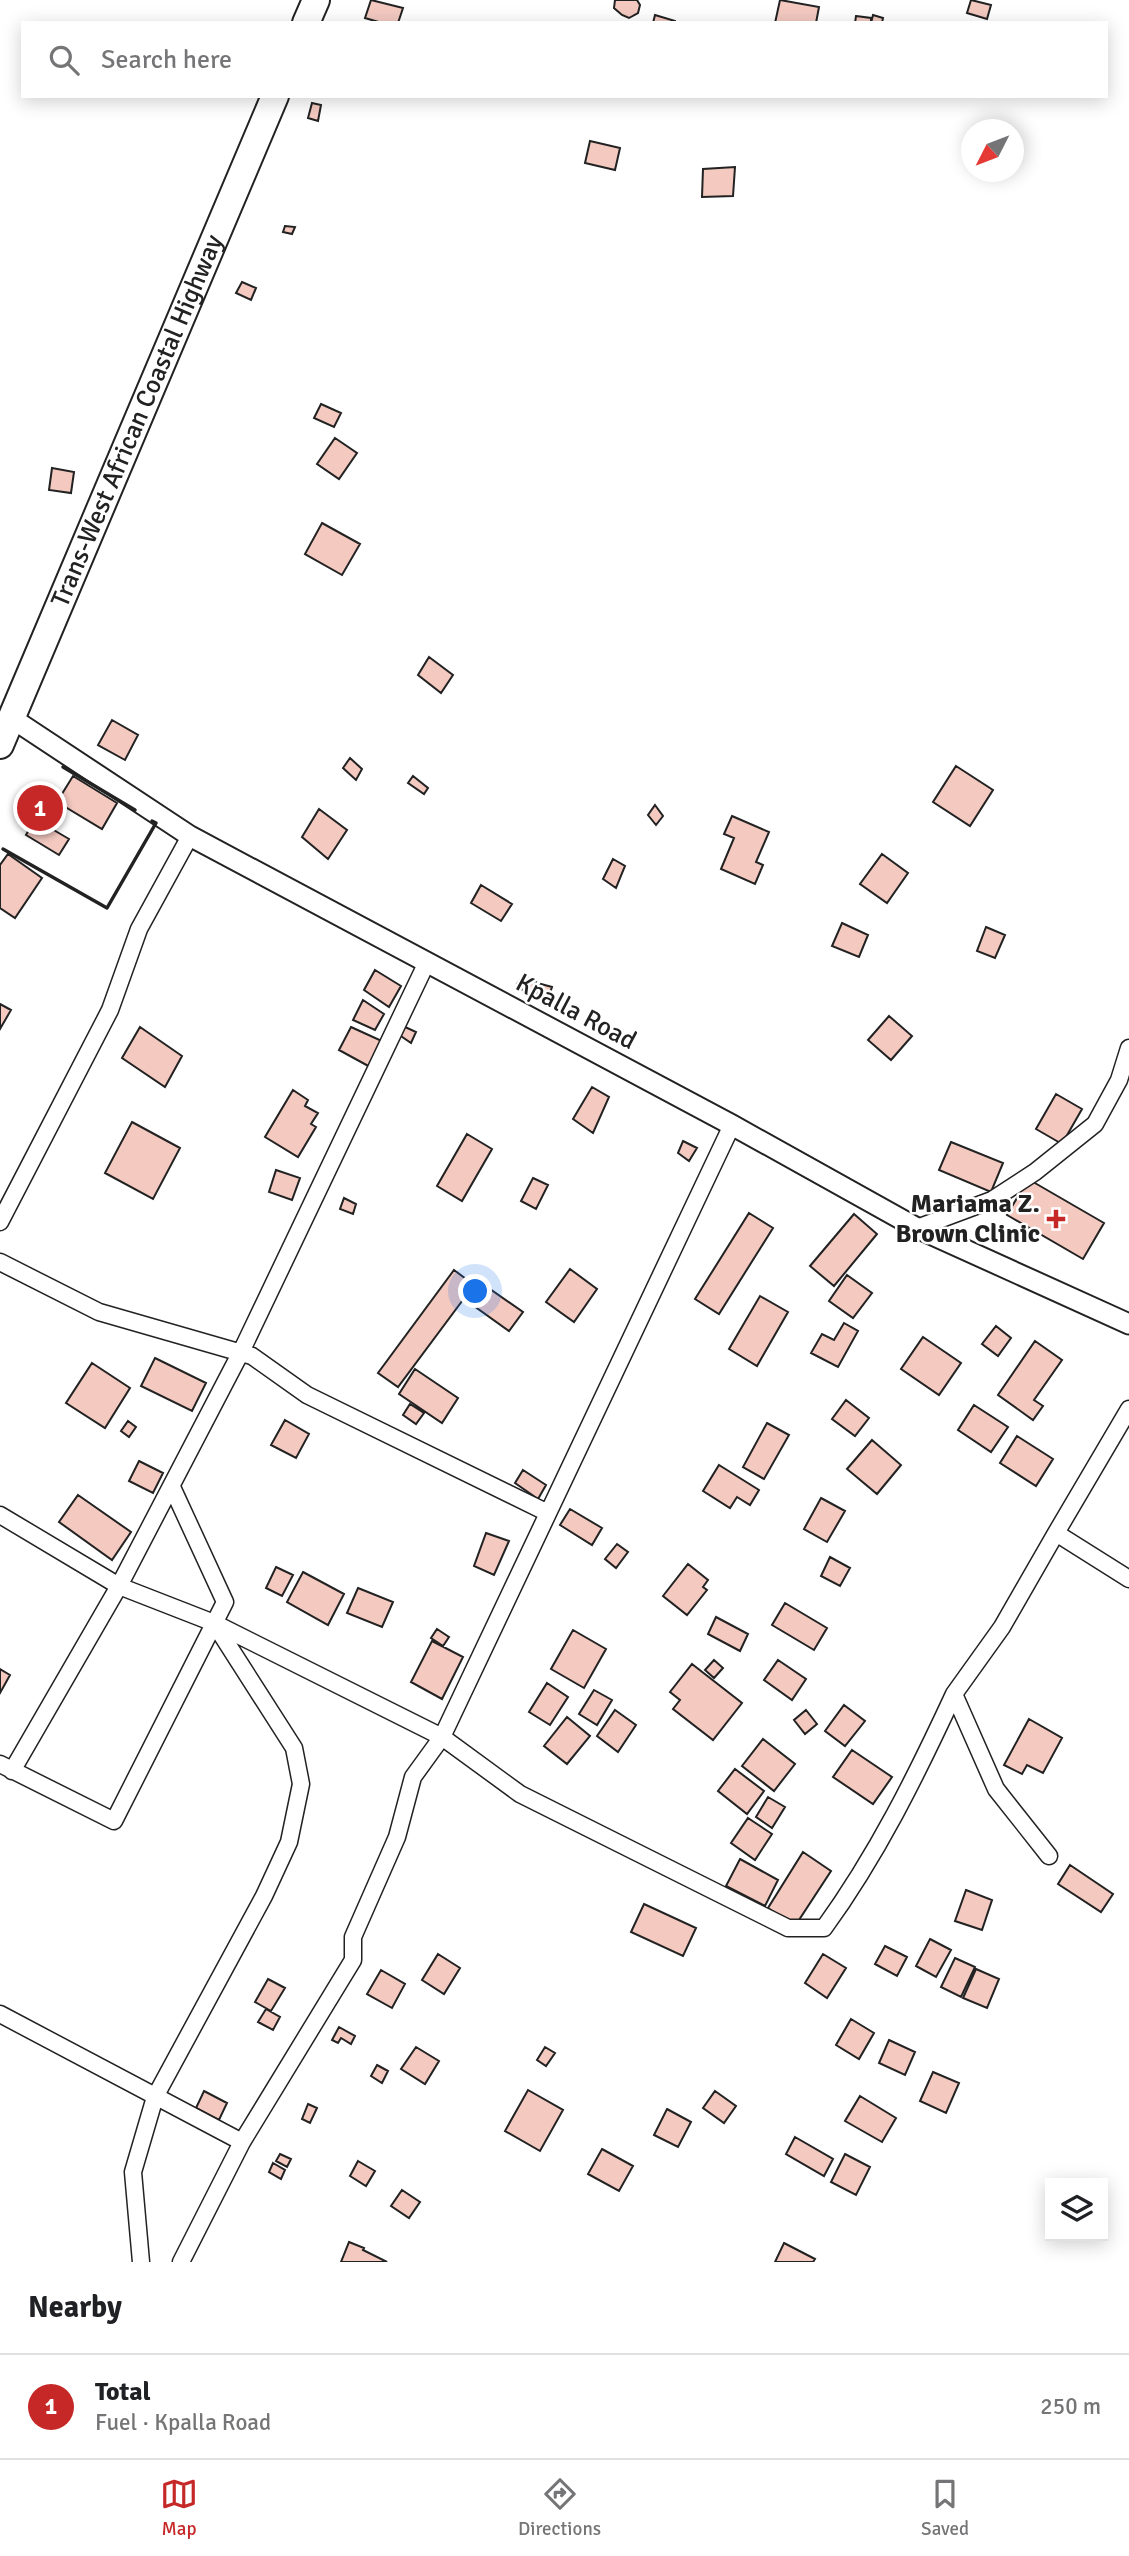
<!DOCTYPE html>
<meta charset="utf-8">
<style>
:root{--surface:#fff;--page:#f6f6f6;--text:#202124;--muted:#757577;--line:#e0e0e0;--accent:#c62828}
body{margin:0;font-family:Signika,sans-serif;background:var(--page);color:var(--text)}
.controls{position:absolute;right:21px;bottom:21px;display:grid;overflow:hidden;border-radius:0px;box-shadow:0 4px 18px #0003}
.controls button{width:63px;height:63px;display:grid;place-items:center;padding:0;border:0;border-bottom:2px solid var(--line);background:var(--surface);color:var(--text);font:35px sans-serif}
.compass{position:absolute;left:961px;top:119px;width:63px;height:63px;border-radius:50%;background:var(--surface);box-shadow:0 4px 18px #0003;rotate:228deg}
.you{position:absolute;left:476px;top:1292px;width:24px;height:24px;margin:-18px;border:5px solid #fff;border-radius:50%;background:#1a73e8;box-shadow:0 0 0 10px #1a73e833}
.badge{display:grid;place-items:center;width:46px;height:46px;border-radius:50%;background:var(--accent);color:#fff;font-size:23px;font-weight:700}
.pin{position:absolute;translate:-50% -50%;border:4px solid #fff;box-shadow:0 2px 7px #0006}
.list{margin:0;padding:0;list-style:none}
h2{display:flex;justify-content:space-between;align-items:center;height:91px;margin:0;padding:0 28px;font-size:30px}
h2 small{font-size:23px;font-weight:400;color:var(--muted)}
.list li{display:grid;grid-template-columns:46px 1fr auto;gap:21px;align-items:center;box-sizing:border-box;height:105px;padding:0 28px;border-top:2px solid var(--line)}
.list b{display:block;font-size:26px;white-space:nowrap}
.list p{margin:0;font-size:23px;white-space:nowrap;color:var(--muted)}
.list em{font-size:23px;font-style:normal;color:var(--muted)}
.icon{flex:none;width:38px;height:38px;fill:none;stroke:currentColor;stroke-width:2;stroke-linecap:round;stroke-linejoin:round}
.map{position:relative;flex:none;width:1129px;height:2262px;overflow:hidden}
.search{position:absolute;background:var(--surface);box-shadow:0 4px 18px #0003;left:21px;right:21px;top:21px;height:77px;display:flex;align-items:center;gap:18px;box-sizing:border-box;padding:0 24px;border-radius:0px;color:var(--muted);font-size:26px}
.sheet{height:196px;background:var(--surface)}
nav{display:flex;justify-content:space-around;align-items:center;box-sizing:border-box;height:98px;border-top:2px solid var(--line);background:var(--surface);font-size:19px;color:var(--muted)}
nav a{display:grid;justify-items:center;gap:4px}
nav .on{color:var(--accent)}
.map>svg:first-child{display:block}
.building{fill:#f3c9c0;stroke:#222;stroke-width:2}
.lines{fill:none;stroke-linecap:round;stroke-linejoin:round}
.minor-casing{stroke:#222;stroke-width:19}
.tertiary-casing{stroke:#222;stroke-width:23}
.trunk-casing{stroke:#222;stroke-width:30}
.minor{stroke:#fff;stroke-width:16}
.tertiary{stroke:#fff;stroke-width:19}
.trunk{stroke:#fff;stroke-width:26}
.wall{stroke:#222;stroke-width:3.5}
.poi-dot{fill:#c62828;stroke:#fff;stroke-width:2.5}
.labels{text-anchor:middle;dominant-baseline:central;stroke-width:5;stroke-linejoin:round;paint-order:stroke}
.street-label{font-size:26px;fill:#222;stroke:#fff}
.poi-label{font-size:26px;font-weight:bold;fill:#222;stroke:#fff;text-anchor:end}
</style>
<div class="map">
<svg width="1129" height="2262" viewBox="0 0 1129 2262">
<rect width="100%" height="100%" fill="#fff"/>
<path class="building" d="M371,0L403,8L398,23H382L365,18Z
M615,0H637L640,5L638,13L629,18L622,15L614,8Z
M780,0L819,7L816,23H775Z
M971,0L991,5L987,19L967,13Z
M655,15L675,21V23H653Z
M873,15L883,18L882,23H871Z
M856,16L871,18V23H855Z
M312,103L321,105L318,121L308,118Z
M590,141L620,148L615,170L585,163Z
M735,167L733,196L702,197L703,169Z
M285,226L295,227L292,234L283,232Z
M242,282L256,288L251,300L236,293Z
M321,404L341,413L334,427L314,418Z
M335,438L357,453L339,479L317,464Z
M52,468L74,472L71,493L49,490Z
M322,523L360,544L342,575L305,554Z
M429,657L453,675L441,693L418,675Z
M112,720L138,735L125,760L98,745Z
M350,758L362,769L356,780L343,768Z
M956,766L993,790L970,826L933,802Z
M73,776L117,803L102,829L57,802Z
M413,776L428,788L424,794L408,783Z
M655,805L663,816L656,825L648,815Z
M319,809L347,830L328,859L302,837Z
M732,816L769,832L756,862L763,865L755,884L721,869L734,838L724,834Z
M35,819L69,839L59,855L26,835Z
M8,854L42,878L15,918L0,908V865Z
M882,854L908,873L887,903L860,884Z
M613,859L625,866L616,888L603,879Z
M481,885L512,904L501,921L471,903Z
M842,923L868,935L859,957L832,946Z
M986,927L1005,935L995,958L977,951Z
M375,970L401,986L389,1007L364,990Z
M523,975L536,982L529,997L517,984Z
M541,984L552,987L548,999L536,993Z
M363,1000L384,1014L375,1030L353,1020Z
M0,1004L11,1010L0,1029Z
M889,1016L912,1036L891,1060L868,1040Z
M403,1026L416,1032L411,1043L398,1034Z
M140,1027L182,1056L165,1087L122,1058Z
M351,1027L384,1042L372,1068L339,1050Z
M592,1087L609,1097L593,1133L573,1119Z
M293,1090L308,1100L305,1106L318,1113L311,1124L316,1127L298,1157L265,1137Z
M1056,1094L1082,1109L1062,1144L1036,1129Z
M132,1122L180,1148L153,1199L105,1173Z
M467,1134L492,1149L462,1201L437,1186Z
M683,1141L697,1148L689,1161L678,1153Z
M951,1142L1003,1163L991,1192L939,1170Z
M276,1170L300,1178L292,1200L269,1192Z
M533,1178L548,1185L536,1209L521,1201Z
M1028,1179L1104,1223L1083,1259L1007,1215Z
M344,1198L356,1204L353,1214L340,1209Z
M749,1213L773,1228L719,1314L695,1299Z
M854,1214L877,1234L834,1286L810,1266Z
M570,1269L597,1289L574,1322L546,1302Z
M454,1270L474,1285L398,1387L378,1373Z
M847,1275L872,1293L853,1318L829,1301Z
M480,1282L523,1312L509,1331L467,1301Z
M760,1296L788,1312L757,1366L729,1349Z
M844,1323L858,1331L838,1367L811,1353L822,1334L834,1340Z
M996,1326L1011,1338L998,1356L982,1344Z
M923,1337L961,1363L939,1395L901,1369Z
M1035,1341L1062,1360L1034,1400L1043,1406L1033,1420L998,1395Z
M155,1358L206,1383L192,1411L141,1386Z
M92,1363L130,1388L105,1428L66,1403Z
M415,1369L458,1398L442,1423L399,1394Z
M846,1400L869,1418L855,1436L832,1419Z
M410,1404L424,1413L416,1424L403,1415Z
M974,1405L1008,1427L991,1452L958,1430Z
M285,1420L309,1434L296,1458L271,1445Z
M128,1421L136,1427L129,1437L121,1431Z
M767,1423L789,1435L764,1479L743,1467Z
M1017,1436L1053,1459L1036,1486L1000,1463Z
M872,1440L901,1465L877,1494L847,1469Z
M139,1461L163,1473L153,1493L129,1481Z
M719,1465L759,1490L750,1505L737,1497L730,1508L703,1491Z
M523,1470L546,1485L538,1499L515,1483Z
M78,1495L131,1532L112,1560L59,1522Z
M821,1498L845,1511L827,1542L804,1529Z
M570,1509L602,1528L592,1545L560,1525Z
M486,1533L509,1541L494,1575L474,1566Z
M617,1544L628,1552L616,1568L605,1559Z
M830,1557L850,1568L840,1586L821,1576Z
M688,1564L708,1580L703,1587L707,1590L687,1615L663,1596Z
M276,1567L293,1575L282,1596L266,1588Z
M303,1572L344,1594L328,1625L287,1602Z
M358,1588L393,1602L382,1627L347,1613Z
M785,1603L827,1628L814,1650L772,1625Z
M716,1617L748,1634L740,1651L708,1634Z
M437,1629L449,1637L443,1646L431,1638Z
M573,1630L606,1649L584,1688L551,1669Z
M432,1641L463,1657L442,1699L411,1682Z
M714,1660L723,1668L714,1678L705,1670Z
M778,1660L806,1679L792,1700L764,1680Z
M692,1664L742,1703L713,1740L673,1709L680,1700L670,1692Z
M0,1669L10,1675L0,1693Z
M547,1683L568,1697L550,1725L529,1712Z
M594,1690L612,1700L597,1725L579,1714Z
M844,1705L865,1721L845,1746L825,1731Z
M615,1710L636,1725L618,1752L597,1736Z
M806,1710L817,1724L805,1734L794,1720Z
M567,1717L590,1736L567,1764L544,1746Z
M1029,1719L1062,1738L1043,1773L1027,1765L1022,1774L1004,1765Z
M763,1739L795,1764L774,1791L742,1766Z
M852,1750L892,1777L873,1804L833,1777Z
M735,1769L764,1791L747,1814L718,1791Z
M768,1797L785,1807L772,1828L756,1817Z
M748,1818L772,1834L755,1860L731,1843Z
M803,1852L831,1871L795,1926L768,1908Z
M740,1859L778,1880L765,1906L726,1886Z
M1070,1865L1113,1894L1101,1912L1058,1884Z
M966,1890L992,1900L982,1930L955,1921Z
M644,1904L696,1928L683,1956L631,1932Z
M930,1939L951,1950L936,1977L916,1966Z
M885,1946L907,1957L897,1976L875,1964Z
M438,1954L460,1968L444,1994L422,1980Z
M823,1954L846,1968L827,1998L805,1983Z
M955,1958L975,1967L961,1997L941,1987Z
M976,1969L999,1979L987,2008L963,1998Z
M381,1970L405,1984L392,2008L367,1994Z
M268,1979L285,1988L271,2011L255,2002Z
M266,2009L280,2017L273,2030L258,2022Z
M851,2019L874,2033L859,2059L836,2045Z
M339,2027L355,2036L351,2044L341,2038L338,2043L332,2040Z
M889,2040L915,2052L905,2075L879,2063Z
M416,2047L439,2061L425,2084L401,2069Z
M545,2047L555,2053L546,2066L537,2060Z
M377,2065L388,2071L382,2083L371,2076Z
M933,2072L959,2083L946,2113L920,2101Z
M528,2090L563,2110L540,2151L505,2131Z
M204,2091L227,2103L219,2120L196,2108Z
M715,2091L736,2106L724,2123L703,2108Z
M860,2096L896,2118L882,2142L845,2121Z
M308,2104L317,2108L310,2123L302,2119Z
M667,2109L691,2122L678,2147L654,2135Z
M795,2137L833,2159L824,2176L786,2154Z
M602,2149L633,2166L619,2191L588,2174Z
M280,2154L291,2159L287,2167L276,2161Z
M845,2154L870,2167L856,2195L831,2182Z
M358,2161L375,2171L366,2186L350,2176Z
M273,2163L285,2170L281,2179L269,2172Z
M402,2190L420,2202L409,2218L391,2206Z
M349,2242L364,2248L363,2250L387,2262H341Z
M784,2243L815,2259L813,2262H775Z"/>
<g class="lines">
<g class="minor-casing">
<path id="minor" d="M427,962L241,1352L119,1586L214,1623L442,1737L520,1794L788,1928H824C877,1855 916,1776 954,1694
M0,1222L110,1010L139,929L190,836
M917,1228L992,1200L1035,1172L1095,1124L1119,1080L1129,1048
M0,1262L99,1312L252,1356L307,1395L548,1513
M1129,1409L1056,1533L1129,1579
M0,1515L119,1586L12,1771
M0,1764L114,1821L225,1602L172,1487
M1049,1856L996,1789L954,1694L1002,1627L1056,1533
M0,2014L242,2142
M141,2262L133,2172L155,2097L264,1896L289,1842L301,1784L294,1748L214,1623
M181,2262L242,2142L353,1960V1937L397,1837L413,1777L442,1737L732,1125"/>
</g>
<g class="tertiary-casing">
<path id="tertiary" d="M13,719L190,836L732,1125L917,1228L1129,1324"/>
</g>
<g class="trunk-casing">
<g id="trunk">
<path d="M306,23L316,0"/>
<path id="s1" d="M0,745L275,96"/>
</g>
</g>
<use href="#minor" class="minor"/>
<use href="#tertiary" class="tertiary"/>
<use href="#trunk" class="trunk"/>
<path class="wall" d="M63,767L135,810
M3,849L107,908L156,823L152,821"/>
</g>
<path class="poi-dot" d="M1052.5 1208.5h7v7h7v7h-7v7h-7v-7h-7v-7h7z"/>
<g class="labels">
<g class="street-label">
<text stroke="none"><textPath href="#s1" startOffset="352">Trans-West African Coastal Highway</textPath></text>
<text transform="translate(576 1012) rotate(28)">Kpalla Road</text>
</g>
<g class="poi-label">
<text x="1040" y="1204">Mariama Z.<tspan x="1040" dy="30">Brown Clinic</tspan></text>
</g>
</g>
</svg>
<div class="controls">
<button><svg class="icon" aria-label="layers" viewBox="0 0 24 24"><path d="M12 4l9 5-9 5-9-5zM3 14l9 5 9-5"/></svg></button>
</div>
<svg class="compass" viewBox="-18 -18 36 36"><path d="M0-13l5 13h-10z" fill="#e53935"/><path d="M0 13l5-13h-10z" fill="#757577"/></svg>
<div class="you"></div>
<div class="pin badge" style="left:40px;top:808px">1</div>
<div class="search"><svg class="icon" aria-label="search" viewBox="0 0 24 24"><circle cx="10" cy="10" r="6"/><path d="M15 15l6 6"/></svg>Search here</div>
</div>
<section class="sheet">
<h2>Nearby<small></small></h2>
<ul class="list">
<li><span class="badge">1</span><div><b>Total</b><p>Fuel · Kpalla Road</p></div><em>250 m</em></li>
</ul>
</section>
<nav>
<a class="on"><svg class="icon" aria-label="map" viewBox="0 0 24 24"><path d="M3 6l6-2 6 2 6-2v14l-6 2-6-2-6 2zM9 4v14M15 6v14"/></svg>Map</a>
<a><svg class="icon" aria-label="directions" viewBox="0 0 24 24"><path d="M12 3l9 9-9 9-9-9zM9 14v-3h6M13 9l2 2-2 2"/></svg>Directions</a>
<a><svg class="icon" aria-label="saved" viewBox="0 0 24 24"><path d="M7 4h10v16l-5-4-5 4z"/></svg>Saved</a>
</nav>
